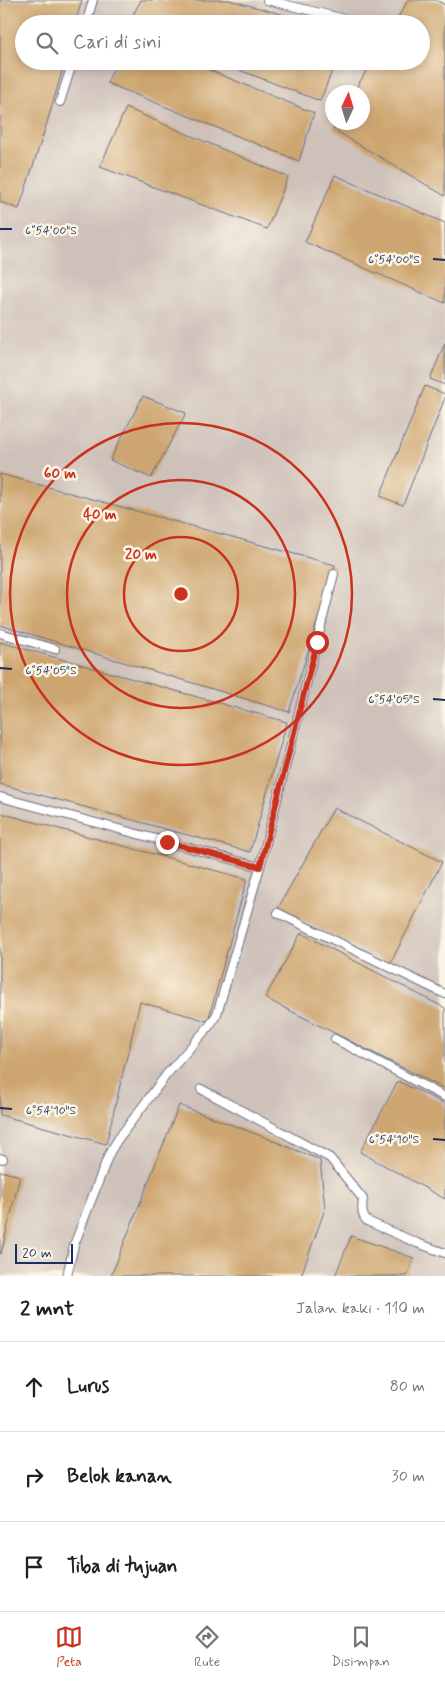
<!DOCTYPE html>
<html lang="id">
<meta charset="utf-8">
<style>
:root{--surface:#fff;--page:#f2f2f2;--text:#202124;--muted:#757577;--line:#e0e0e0;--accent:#c8321e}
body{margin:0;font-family:Mynerve,sans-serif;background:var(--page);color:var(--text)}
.compass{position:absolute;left:325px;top:85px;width:45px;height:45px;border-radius:50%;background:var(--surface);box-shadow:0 2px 8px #0003;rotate:4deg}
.scale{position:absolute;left:15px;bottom:12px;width:58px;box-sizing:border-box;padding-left:5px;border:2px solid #1b2f5e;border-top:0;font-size:14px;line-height:18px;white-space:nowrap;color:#1b2f5e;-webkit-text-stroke:4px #fcf5e5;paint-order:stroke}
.stop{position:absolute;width:15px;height:15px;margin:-11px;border:4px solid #c8321e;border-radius:50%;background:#fff}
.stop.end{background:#c8321e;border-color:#fff;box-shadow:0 1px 5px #0008}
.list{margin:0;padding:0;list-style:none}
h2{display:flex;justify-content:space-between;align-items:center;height:65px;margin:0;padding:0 20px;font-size:21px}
h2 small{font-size:16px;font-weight:400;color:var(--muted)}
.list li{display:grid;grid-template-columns:32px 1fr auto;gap:15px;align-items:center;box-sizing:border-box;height:90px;padding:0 20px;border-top:1px solid var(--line)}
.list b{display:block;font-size:19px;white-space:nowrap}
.list em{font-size:16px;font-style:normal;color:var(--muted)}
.icon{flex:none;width:28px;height:28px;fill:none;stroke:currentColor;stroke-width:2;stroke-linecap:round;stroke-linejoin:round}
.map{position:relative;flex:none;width:445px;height:1276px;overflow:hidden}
.search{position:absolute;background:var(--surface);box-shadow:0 2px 8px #0003;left:15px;right:15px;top:15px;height:55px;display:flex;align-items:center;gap:12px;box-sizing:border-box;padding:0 18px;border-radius:28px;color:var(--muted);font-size:19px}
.sheet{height:335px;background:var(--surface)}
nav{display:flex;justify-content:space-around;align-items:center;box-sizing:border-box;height:70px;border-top:1px solid var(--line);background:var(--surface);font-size:14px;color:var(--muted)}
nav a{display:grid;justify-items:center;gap:2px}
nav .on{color:var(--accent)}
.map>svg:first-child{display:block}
.industrial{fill:#cec1ba;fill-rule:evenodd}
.building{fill:#cda570}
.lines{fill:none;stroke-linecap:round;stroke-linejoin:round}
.lane-casing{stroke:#676d81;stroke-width:10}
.lane{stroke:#fff;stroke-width:8}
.route{stroke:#c8321e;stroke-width:6}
.ticks{fill:none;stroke:#1b2f5e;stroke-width:2}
.ring{fill:none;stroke:#c8321e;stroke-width:2.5}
.ticks-label{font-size:12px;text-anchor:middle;fill:#1b2f5e;stroke:#fcf5e5;stroke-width:5;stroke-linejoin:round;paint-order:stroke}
.centre{fill:#c8321e;stroke:#fcf5e5;stroke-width:2.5}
.ring-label{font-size:15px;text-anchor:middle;font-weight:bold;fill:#c8321e;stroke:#fcf5e5;stroke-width:5;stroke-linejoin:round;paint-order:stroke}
</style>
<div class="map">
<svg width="445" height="1276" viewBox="0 0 445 1276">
<rect width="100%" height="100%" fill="#fcf5e5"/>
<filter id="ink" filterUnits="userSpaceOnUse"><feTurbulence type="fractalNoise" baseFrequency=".02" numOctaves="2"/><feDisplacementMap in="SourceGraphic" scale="10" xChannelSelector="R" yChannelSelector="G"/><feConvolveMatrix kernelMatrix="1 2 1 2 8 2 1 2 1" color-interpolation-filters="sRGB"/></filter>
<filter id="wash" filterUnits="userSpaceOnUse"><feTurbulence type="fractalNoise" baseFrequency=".0096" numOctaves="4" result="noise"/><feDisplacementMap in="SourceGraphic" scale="20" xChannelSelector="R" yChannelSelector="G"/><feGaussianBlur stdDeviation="1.12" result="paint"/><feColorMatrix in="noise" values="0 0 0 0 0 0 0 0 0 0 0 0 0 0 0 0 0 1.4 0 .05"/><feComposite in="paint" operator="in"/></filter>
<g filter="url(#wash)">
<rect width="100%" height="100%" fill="#f4dfc2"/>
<path class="industrial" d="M0,0H445V1276H0ZM24,24H421V61H24ZM332,92H362V122H332Z"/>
<g id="blocks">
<path class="building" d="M0,0H82L75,24H24V61H65L47,123L19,209L0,202Z
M141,0H229L318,24H128Z
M408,0H436L445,5V196L333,129L337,122H362V92H354L372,61H421V24H394Z
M117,61H187L314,113L299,161L107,83Z
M216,61H336L320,101Z
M126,108L288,177L267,229L100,167Z
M335,175L445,223V303L305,242Z
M445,343V385L430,379Z
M425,386L445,394V398L403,505L380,496Z
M143,396L186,413L151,478L110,460Z
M0,474L335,565L289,712L0,625Z
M0,642L287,722L250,852L0,784Z
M334,808L442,862L390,964L278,908Z
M0,813L247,879L208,1021L140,1002L106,1144L0,1115Z
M301,933L445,1008V1089L265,998Z
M398,1081L445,1104V1199L360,1152Z
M179,1105L264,1137L320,1160L325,1209L301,1276H111Z
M0,1171L20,1176L1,1254H0Z
M351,1236L414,1258L407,1276H335Z"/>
</g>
</g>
<g filter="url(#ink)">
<use href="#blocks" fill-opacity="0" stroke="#676d81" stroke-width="1"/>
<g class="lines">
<g class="lane-casing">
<path id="lane" d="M267,0L349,20
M86,24L93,0
M60,102L73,61
M0,633L55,649
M0,797L260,867
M278,913L445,994
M335,1039L445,1097
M201,1089L330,1158L363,1199C362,1207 361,1215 367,1221L417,1243L445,1253
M0,1158L3,1159
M67,1276L74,1245L109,1154L118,1139L167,1074L210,1025L217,1014L260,867L334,574"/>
</g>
<use href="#lane" class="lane"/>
</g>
</g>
<g class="lines" filter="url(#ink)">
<path class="route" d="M167,842L260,867L317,642"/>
</g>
<path class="ticks" d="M0,229H12M433,259L445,260M0,668L12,669M433,699L445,700M0,1108L12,1109M433,1139L445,1140"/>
<g class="ring">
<circle cx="181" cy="594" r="57"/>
<circle cx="181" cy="594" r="114"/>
<circle cx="181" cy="594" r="171"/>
</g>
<g class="ticks-label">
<text x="51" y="234">6°54'00"S</text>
<text x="394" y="263">6°54'00"S</text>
<text x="51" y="674">6°54'05"S</text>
<text x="394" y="703">6°54'05"S</text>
<text x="51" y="1114">6°54'10"S</text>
<text x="394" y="1143">6°54'10"S</text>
</g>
<circle cx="181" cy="594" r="8" class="centre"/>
<g class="ring-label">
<text x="60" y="478">60 m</text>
<text x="100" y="519">40 m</text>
<text x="141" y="559">20 m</text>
</g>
</svg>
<svg class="compass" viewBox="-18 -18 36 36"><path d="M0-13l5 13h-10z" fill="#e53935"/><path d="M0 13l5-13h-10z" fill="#757577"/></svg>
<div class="scale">20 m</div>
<div class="stop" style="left:317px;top:642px"></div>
<div class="stop end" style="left:167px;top:842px"></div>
<div class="search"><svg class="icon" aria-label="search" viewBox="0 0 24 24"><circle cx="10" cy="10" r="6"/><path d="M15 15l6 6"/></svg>Cari di sini</div>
</div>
<section class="sheet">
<h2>2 mnt<small>Jalan kaki · 110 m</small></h2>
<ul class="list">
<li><svg class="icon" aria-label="ahead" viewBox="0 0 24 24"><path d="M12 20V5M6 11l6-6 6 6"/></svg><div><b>Lurus</b></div><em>80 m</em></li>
<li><svg class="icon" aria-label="right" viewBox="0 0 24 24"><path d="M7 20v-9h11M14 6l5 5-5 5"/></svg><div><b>Belok kanan</b></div><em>30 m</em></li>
<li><svg class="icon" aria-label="arrive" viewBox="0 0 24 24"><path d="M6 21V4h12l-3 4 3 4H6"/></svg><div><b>Tiba di tujuan</b></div></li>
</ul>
</section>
<nav>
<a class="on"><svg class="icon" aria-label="map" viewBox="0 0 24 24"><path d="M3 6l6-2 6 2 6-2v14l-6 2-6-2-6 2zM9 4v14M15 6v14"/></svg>Peta</a>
<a><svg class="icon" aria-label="directions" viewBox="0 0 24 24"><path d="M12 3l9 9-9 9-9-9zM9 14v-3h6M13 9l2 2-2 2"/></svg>Rute</a>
<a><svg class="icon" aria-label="saved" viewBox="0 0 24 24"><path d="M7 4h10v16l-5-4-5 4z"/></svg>Disimpan</a>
</nav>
